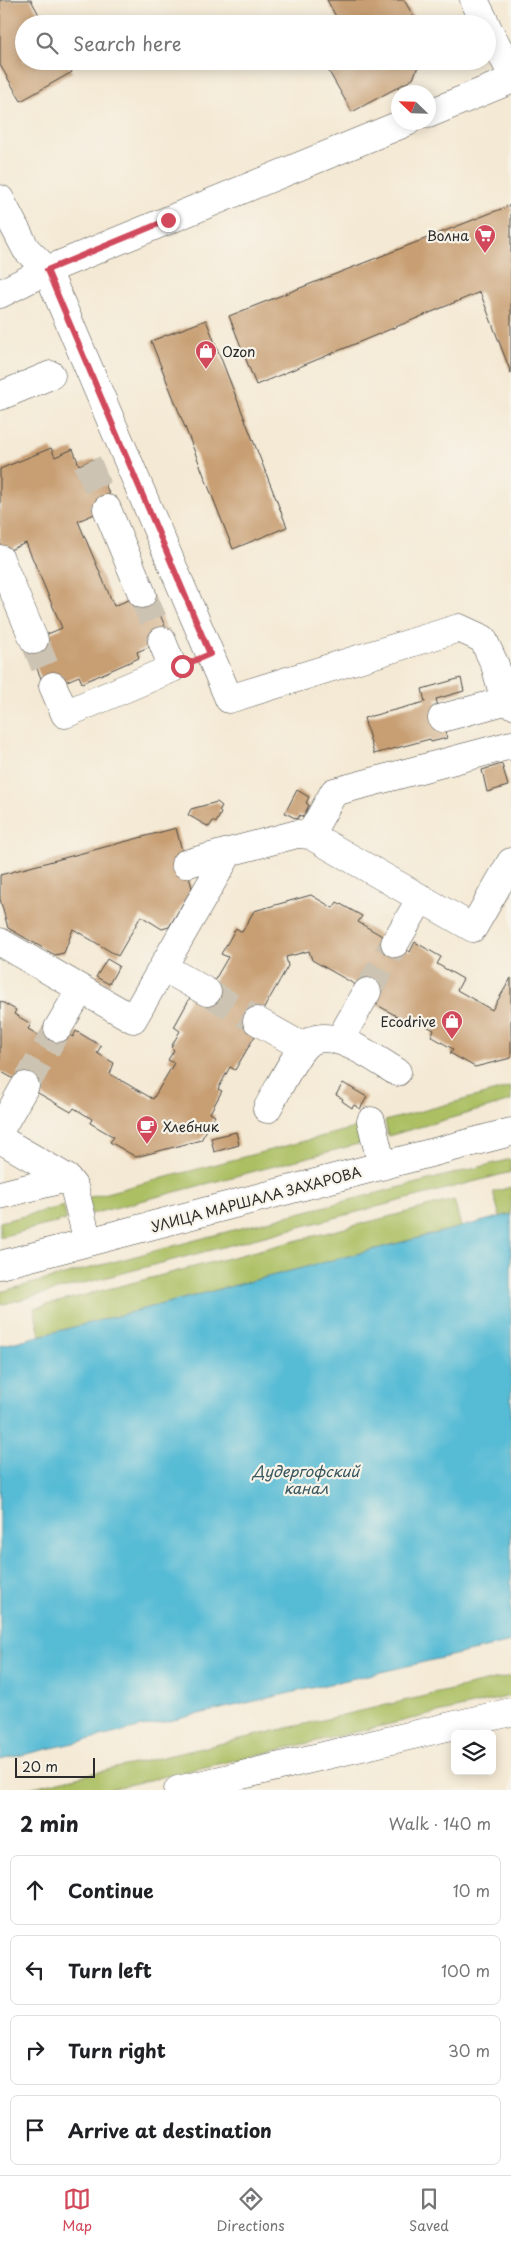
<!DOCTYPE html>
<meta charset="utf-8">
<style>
:root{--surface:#fff;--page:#f2f2f2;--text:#202124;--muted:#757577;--line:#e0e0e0;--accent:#d1495b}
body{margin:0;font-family:"Playpen Sans",sans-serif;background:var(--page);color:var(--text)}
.controls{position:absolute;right:15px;bottom:15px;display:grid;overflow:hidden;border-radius:8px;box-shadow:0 2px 12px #0003}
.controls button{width:45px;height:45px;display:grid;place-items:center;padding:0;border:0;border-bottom:1px solid var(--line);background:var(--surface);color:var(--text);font:25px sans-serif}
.compass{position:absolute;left:391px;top:85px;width:45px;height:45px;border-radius:50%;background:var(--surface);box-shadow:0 2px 12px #0003;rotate:293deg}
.scale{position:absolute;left:15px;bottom:12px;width:80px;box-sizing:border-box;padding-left:5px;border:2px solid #2b2b2b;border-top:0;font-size:14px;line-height:18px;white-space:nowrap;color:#2b2b2b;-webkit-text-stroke:4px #f7f3e8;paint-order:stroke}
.stop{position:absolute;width:15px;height:15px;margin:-11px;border:4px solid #d1495b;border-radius:50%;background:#fff}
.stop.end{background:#d1495b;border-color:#fff;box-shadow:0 1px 5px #0008}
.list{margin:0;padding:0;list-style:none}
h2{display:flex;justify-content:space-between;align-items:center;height:65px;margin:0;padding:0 20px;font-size:21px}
h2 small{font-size:16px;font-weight:400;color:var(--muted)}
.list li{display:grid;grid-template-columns:32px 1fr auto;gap:15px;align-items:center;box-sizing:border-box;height:70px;margin:0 10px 10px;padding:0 10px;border:1px solid var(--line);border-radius:8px}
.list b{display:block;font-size:19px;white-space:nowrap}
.list em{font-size:16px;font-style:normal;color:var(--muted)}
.icon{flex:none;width:28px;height:28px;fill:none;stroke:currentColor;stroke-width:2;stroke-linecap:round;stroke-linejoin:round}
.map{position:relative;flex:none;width:511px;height:1790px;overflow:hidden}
.search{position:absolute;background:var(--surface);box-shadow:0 2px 12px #0003;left:15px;right:15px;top:15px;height:55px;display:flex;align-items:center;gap:12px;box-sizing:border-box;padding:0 18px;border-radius:28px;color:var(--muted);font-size:19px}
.sheet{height:385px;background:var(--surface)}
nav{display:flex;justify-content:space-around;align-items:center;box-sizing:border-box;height:70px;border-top:1px solid var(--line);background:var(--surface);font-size:14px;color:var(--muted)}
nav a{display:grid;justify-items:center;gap:2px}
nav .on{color:var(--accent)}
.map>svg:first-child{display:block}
.green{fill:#acc064;stroke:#6c7648}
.water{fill:#56bbd5;stroke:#407380}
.building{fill:#c89f73}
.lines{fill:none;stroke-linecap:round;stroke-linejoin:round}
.minor-tunnel{stroke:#ccc3b2;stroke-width:28;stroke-dasharray:28 14;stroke-linecap:butt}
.minor-casing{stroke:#494844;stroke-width:29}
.minor{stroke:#fff;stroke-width:28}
.route{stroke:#d1495b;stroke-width:6}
.labels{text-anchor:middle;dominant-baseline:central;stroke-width:4.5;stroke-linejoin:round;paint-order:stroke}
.poi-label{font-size:14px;fill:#2b2b2b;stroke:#f7f3e8;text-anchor:end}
.street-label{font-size:14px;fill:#2b2b2b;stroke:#f7f3e8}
.water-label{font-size:15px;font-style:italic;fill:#38565e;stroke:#f7f3e8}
</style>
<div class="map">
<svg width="511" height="1790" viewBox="0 0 511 1790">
<rect width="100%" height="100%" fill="#f7f3e8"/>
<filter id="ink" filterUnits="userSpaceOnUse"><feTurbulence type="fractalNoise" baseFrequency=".02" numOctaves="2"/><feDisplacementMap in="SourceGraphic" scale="10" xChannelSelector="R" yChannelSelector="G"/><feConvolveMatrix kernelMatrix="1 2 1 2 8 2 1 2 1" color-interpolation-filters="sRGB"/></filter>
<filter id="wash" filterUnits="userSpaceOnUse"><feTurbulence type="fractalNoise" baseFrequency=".0096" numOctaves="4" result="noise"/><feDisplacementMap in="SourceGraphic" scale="20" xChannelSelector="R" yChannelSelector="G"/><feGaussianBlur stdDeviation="1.12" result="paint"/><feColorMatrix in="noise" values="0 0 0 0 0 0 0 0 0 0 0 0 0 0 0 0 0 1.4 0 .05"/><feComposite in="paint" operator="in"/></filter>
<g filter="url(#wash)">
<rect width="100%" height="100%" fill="#f4e9d4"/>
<path class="green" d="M511,1087V1101L388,1136L385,1121Z
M358,1127L362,1143L91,1214L87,1198Z
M511,1159V1172L0,1305V1292L275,1219Z
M511,1187V1214L500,1217L493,1192Z
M454,1200L461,1227L40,1336L34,1308Z
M64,1206L66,1220L0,1237V1222Z
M511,1676V1696L106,1790H21Z"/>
<path class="water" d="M511,1214V1642L0,1760V1346Z"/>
<g id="blocks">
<path class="building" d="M0,0H31L44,24H24V61H66L72,72L21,101L0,65Z
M327,0H404L418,24H340Z
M323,61H420L413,79L352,112Z
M511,205V373L480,292L256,385L229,316Z
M206,320L287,527L233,549L151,341Z
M51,448L55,457L73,449L79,465L95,459L114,506L78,521L114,606L150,591L170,638L137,652L139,658L82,683L79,676L46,690L26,643L62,628L26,543L0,554V469Z
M461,678L464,691L436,699L447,738L431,742L430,739L374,754L364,718L425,702L422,689Z
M502,764L508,786L487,792L482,770Z
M297,790L309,797L306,803L309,805L303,817L300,815L297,819L285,813Z
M217,802L222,806L219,811L221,813L216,823L213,821L209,827L188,815L191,809Z
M176,828L192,888L169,927L162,929L141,916L118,956L73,929L64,953L55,955L8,928L0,899V875Z
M311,895L333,908L337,902L362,916L358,922L410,952L415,942L441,957L437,964L463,979L457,990L492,1010L511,978V1058L475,1067L450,1053L453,1049L431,1036L434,1030L413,1019L410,1024L374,1003L377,997L312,960L309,951L286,957L288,966L251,1031L256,1034L235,1070L230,1067L218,1089L222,1091L210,1113L215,1116L201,1140L136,1157L110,1142L114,1137L90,1123L92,1119L74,1108L71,1112L0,1071V1001L16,1010L14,1014L31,1024L28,1029L40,1036L45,1027H56L73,1037L76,1031L101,1046L97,1053L114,1063L110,1074L153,1099L174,1063L168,1060L174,1050L171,1047L180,1031L174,1027L191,996L202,1002L228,957L221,954L236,928L242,932L254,911Z
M107,959L119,966L109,984L96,977Z
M343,1083L367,1097L360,1109L354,1105L352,1108L342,1101L343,1099L336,1095Z
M236,1132L239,1145L214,1152L211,1138Z"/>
</g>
</g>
<g filter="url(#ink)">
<use href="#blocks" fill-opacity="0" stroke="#494844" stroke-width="1"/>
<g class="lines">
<path class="minor-tunnel" d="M87,462L107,509
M142,594L162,641
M34,640L53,686
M207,992L257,1021
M367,992L395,943
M25,1086L58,1028"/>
<g class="minor-casing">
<path id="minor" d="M474,0L486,24
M487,27L511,72
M428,114L511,80
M0,199L26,249L47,270L229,699L459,628L483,639L495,665L505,701L511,704
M0,294L47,270L407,122
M0,396L51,375
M107,509L142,594
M0,559L34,640
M53,686L65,714L173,668L162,641
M442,718L505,701
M310,835L334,792L511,745
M185,864L229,852
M0,942L133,1019L229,852L297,834L310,835L473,928L511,862
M395,943L421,898
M163,967L207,992
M257,1021L303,1047
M58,1028L81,989
M340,1039L367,992
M267,1109C278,1090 288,1067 302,1049C324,1019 375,1059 397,1072
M371,1121L382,1166
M0,1130L25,1086
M0,1139L67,1178L74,1187L88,1242
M0,1195L67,1178
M0,1265L511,1132
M178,1790L511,1712"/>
</g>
<use href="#minor" class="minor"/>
</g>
</g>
<g class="lines" filter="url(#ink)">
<path class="route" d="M168,220L47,270L210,654L182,666"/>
</g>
<defs>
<g id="supermarket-pin" transform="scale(1.125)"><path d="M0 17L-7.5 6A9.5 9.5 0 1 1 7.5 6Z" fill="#d1495b" stroke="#f7f3e8"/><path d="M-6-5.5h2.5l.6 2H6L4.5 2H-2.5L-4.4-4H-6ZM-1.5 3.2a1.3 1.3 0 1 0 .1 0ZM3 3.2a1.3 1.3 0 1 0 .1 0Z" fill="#fff"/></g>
<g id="shop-pin" transform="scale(1.125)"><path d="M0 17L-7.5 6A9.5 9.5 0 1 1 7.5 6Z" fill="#d1495b" stroke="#f7f3e8"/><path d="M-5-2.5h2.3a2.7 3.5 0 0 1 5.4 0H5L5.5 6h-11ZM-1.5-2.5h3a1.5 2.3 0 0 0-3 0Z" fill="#fff"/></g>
<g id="cafe-pin" transform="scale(1.125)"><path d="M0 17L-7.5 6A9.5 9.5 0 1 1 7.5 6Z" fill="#d1495b" stroke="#f7f3e8"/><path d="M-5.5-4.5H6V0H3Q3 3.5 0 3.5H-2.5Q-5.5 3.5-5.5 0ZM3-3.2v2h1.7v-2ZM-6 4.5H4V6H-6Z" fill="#fff"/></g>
</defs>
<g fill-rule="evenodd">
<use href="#supermarket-pin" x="485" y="235"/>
<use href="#shop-pin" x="206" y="351"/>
<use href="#shop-pin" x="452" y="1021"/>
<use href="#cafe-pin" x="147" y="1126"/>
</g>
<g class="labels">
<g class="poi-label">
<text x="469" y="235">Волна</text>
<text x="222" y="351" text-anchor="start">Ozon</text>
<text x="436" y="1021">Ecodrive</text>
<text x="163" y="1126" text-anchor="start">Хлебник</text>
</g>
<g class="street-label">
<text transform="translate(256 1199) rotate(-15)">УЛИЦА МАРШАЛА ЗАХАРОВА</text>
</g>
<g class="water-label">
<text x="306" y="1470">Дудергофский<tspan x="306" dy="17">канал</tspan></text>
</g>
</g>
</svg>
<div class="controls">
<button><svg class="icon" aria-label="layers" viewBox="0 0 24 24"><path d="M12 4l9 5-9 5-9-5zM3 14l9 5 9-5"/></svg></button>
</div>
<svg class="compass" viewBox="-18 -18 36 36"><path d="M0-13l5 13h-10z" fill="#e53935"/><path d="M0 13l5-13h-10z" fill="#757577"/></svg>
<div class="scale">20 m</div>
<div class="stop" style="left:182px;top:666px"></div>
<div class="stop end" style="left:168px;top:220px"></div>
<div class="search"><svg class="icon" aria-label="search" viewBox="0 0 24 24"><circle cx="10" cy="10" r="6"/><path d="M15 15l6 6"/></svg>Search here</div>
</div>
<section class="sheet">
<h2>2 min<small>Walk · 140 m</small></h2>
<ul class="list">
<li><svg class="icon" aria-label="ahead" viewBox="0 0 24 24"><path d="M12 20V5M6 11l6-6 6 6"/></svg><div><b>Continue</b></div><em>10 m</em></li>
<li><svg class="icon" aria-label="left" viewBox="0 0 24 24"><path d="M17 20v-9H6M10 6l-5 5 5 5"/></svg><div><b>Turn left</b></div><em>100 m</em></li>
<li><svg class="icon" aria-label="right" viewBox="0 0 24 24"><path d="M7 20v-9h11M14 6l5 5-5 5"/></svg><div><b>Turn right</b></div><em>30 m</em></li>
<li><svg class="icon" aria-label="arrive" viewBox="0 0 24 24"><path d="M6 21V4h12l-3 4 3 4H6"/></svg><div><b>Arrive at destination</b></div></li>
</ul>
</section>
<nav>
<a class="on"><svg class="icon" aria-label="map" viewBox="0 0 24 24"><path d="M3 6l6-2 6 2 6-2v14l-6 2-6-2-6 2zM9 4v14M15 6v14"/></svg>Map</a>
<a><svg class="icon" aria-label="directions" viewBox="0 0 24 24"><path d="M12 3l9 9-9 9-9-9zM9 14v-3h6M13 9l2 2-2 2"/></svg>Directions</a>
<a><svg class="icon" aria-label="saved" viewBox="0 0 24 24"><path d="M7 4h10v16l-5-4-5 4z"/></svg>Saved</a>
</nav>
